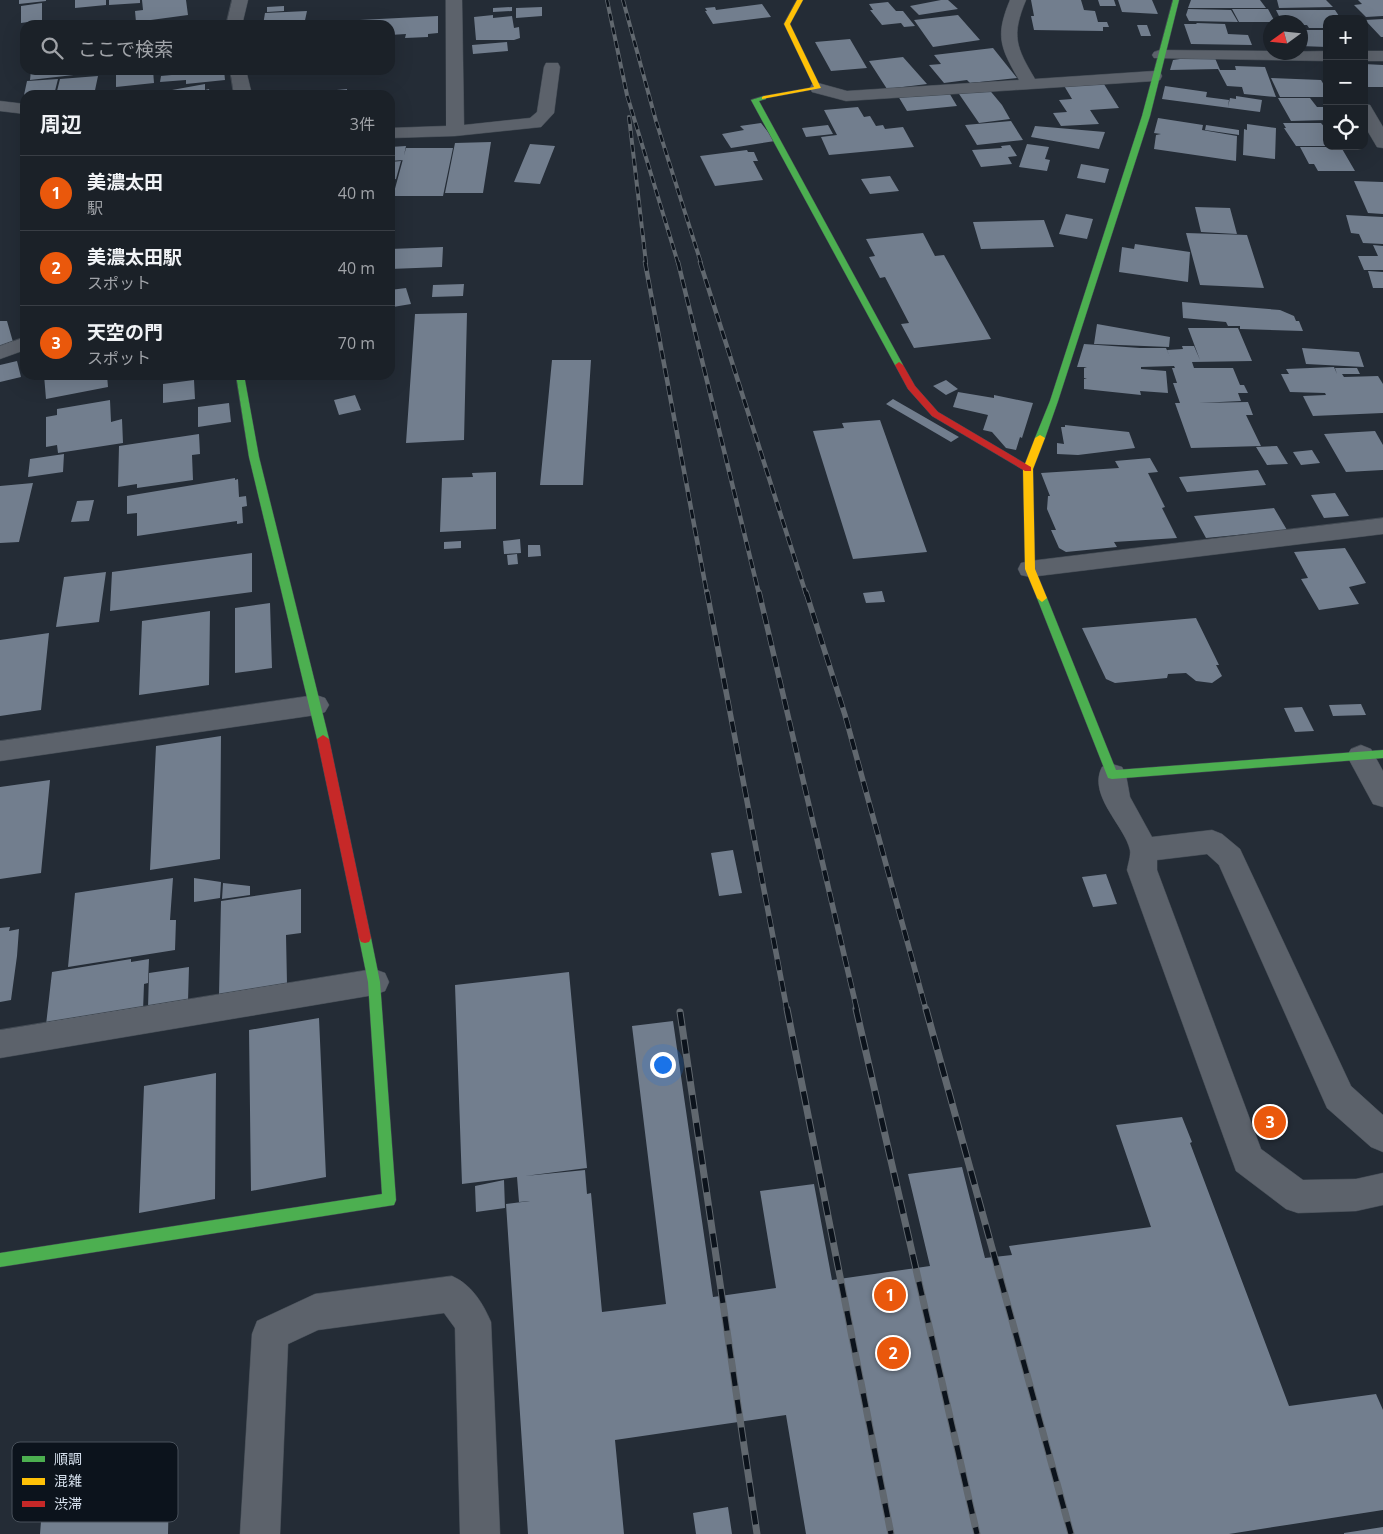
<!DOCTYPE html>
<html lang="ja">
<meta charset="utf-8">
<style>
:root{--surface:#1b2128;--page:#242930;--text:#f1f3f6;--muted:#a0a3a8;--line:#393e45;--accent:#ea580c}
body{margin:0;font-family:"Open Sans","Noto Sans JP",sans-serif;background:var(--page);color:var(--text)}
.controls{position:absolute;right:15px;top:15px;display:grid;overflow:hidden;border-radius:10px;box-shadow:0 5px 20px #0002}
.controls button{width:45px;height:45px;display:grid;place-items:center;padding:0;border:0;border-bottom:1px solid var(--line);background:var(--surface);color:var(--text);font:25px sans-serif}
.compass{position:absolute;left:1263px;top:15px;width:45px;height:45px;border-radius:50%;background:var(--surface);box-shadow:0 5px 20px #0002;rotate:255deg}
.you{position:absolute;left:662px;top:1064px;width:18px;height:18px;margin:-12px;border:4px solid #fff;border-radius:50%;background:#1a73e8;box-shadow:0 0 0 8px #1a73e833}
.badge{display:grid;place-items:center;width:32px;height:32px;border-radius:50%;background:var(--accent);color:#fff;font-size:16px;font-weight:700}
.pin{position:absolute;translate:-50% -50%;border:2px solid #fff;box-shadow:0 1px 5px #0006}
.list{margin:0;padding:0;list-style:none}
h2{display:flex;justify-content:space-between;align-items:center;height:65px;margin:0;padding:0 20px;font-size:21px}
h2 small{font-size:16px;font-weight:400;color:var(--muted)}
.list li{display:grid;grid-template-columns:32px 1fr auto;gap:15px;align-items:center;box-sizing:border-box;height:75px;padding:0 20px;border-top:1px solid var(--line)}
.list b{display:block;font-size:19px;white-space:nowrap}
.list p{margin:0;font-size:16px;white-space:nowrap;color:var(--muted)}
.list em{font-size:16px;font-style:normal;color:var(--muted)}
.icon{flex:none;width:28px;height:28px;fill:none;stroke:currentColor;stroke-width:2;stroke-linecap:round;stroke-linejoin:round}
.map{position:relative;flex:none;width:1383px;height:1534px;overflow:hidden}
.search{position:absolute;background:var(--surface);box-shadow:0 5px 20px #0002;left:20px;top:20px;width:375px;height:55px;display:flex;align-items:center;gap:12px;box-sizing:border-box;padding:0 18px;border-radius:15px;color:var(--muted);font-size:19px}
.panel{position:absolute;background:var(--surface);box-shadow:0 5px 20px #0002;left:20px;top:90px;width:375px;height:290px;border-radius:15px}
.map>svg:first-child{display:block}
.building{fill:#727e8e}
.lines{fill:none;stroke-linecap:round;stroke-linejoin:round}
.lane-casing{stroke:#424a53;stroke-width:1}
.street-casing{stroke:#424a53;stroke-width:1}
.fast-casing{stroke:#424a53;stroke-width:1}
.slow-casing{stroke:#424a53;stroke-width:1}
.jam-casing{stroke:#424a53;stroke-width:1}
.lane{fill:#5c626b;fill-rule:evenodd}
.street{fill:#5c626b;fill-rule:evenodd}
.fast{fill:#4caf50;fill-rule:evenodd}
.slow{fill:#ffc107;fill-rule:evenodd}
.jam{fill:#c62828;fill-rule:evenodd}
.rail-far3-casing{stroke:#61686f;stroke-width:4}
.rail-far2-casing{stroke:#61686f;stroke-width:4.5}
.rail-far1-casing{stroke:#61686f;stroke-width:5.5}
.rail-casing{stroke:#61686f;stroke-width:7}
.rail-far3{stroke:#0c131c;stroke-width:2.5;stroke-dasharray:7;stroke-linecap:butt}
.rail-far2{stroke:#0c131c;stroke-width:3;stroke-dasharray:9;stroke-linecap:butt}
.rail-far1{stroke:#0c131c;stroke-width:4;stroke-dasharray:11;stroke-linecap:butt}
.rail{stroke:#0c131c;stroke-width:5;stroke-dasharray:14;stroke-linecap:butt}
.key{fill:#0c131c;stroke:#49515b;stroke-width:1}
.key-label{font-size:14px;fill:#d7e1ee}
</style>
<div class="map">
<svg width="1383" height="1534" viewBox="0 0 1383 1534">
<rect width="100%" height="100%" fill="#242c36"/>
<path class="building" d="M19,0H46V1L19,4Z
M75,0H106V5L75,8Z
M109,0H140V3L109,5Z
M142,0H186L188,15L136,22L135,11L143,10Z
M941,0H948L958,9L919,15L910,6Z
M1031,0H1081L1084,10L1095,11L1098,22H1107L1109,27H1103V31L1034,30L1031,16H1034Z
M1098,0H1114L1116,6H1100Z
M1118,0H1152L1158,14L1122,12Z
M1191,0H1260L1266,8H1188Z
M1277,0H1326L1333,7L1279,8Z
M1358,0H1383V16L1366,17L1354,5L1362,4Z
M888,2L896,11H903L915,26L904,27L901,23L882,25L870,10H873L869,4Z
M42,3V20L21,23V6Z
M762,4L771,17L713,24L705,11H707L705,8L715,7L716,10Z
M284,6V11L267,12V7Z
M512,7V11L493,12V8Z
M542,7V16L516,18V8Z
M1188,9L1231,10L1238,22L1189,21L1186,15Z
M1232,9H1268L1275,22H1239Z
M1276,10H1335L1341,19H1327V28H1309L1307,25H1300V22H1282Z
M307,11L304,25H263L265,13Z
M493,15V18L512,16L514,28L519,27L520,38L514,40H476L474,17Z
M958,15L980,40L933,47L914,20Z
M438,16V33L428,34V37L405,38L406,34L390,35V25H340V21Z
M1383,19V37H1381L1365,20Z
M1196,23L1225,24L1228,34L1248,35L1252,45L1191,44L1184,24H1197Z
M1137,25H1147L1151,36H1141Z
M1300,30H1327V47L1300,46Z
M850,39L867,68L831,71L815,42Z
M507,42L508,51L473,54L472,45Z
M993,48L1017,78L970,83L967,80L944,83L929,65L941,64L934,55Z
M903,57L927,84L887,89L869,61Z
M1178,57L1215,58L1220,70H1236L1235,66L1265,67L1276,97L1244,94L1242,87L1227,86L1218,69L1170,70L1173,60L1180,59Z
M1364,64L1383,65V87H1364V72L1367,73Z
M31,70H91V73L30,80Z
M109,70H153L154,83L116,87V73L109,74Z
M161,70H194V71L160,74Z
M224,70L225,80L186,84V80L160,82L161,76Z
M98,76L94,95H56L60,79Z
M1271,78L1321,80L1327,90V97H1280Z
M58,79L54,95H24L27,81Z
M1102,81L1119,108L1090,110L1099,124L1061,126L1053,113L1067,112L1059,100L1072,99L1063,84Z
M205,84V90L209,89L210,93H216V95H161V92Z
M1165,86L1207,92L1206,97L1229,100L1228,107L1230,98L1236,99V96L1262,100L1260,112L1162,99Z
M987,87L1002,105L1010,119L979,123L957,91Z
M347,89V95H316V92Z
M948,91L957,106L907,111L898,96Z
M1278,98H1310L1317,107H1324L1327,111V120L1291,121Z
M858,107L864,117L870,116L876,126L883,125L885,129L903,127L914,147L829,155L821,137L837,135L824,110Z
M1158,118L1203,125L1202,130L1237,136L1236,161L1154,149L1156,135L1161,134L1154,133Z
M1011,121L1023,140L977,145L965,125Z
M761,123L775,141L731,148L722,134L744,130L740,126Z
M1283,123H1321L1327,130V146H1296L1284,128H1286Z
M1247,124L1276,128L1275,159L1243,155L1244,129L1247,130Z
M828,125L833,134L806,137L802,128Z
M1206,125L1239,130V135L1205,130Z
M1035,126L1105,132L1099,149L1031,137Z
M491,142L483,193H445L455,143Z
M530,144L555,146L540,184L514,182Z
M1027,144L1049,147L1045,159L1050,160L1047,171L1019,167Z
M1010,145L1017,156L1008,157L1012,164L981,167L972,150L1002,148L1001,146Z
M406,146L403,160L390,161V147Z
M1300,147H1341L1355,171H1318L1314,164H1309Z
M406,148H453L443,196H393Z
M747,150L748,152H754L758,161H753L763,180L715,186L700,156Z
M401,161L396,179L390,180V162Z
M1081,164L1109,169L1105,183L1077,178Z
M890,176L899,191L870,194L861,179Z
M1354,181L1383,182V214L1368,213Z
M1195,207L1230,208L1237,234L1201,232Z
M1066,214L1093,219L1087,239L1059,234Z
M1346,215L1383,217V244L1363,243L1359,234L1351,233Z
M1044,220L1054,247L981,249L973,222Z
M923,233L935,256L944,255L991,339L914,348L901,324L909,323L885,277L880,278L869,257L875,256L866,239Z
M1186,233L1247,235L1264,288L1200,285Z
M1135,244L1190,252L1188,282L1119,272L1122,247L1134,249Z
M1373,245L1383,246V270H1364L1358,256H1378Z
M443,247L442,267L390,269V249Z
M1368,271L1383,272V288H1373Z
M464,284L463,296L432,297L433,285Z
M406,288L411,304L393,307L390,290Z
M1182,302L1280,310L1294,316L1296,321H1299L1303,331L1240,329V326H1228L1226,322L1183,318Z
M467,313L464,440L406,443L415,314Z
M0,321H7L13,342L0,346Z
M1097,324L1170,337L1169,347L1094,344Z
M1188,328H1238L1252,361L1192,362L1194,368H1233L1240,385H1244L1248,393H1238L1241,401L1199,403L1248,402L1253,415H1246L1261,446L1191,448L1175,403H1188H1180L1173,383H1177L1172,368H1175L1174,366L1141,367V369L1166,371L1168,393L1140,391L1141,395L1084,389V379L1087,378H1084V368L1087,367H1077L1084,344L1140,348H1166L1170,357L1167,350L1183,349L1182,346H1194L1200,360Z
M1302,348L1359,352L1364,367L1306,364Z
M552,360H591L583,485H540Z
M17,361L21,377L0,382V365Z
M1334,367L1337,374L1335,368H1357L1360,374H1342L1344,377L1378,376L1383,384V413L1313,416L1303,396L1326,395L1325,393L1290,392L1281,374H1289L1286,369Z
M44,375H107L108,387L46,399Z
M194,380L195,399L163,403V384Z
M946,380L958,389L946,395L933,386Z
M958,392L994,398V395L1033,403L1022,438L1020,437L1016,450L1006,448L992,432L983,430L988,415L953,407Z
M355,395L361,410L339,415L334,400Z
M893,399L959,437L951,442L886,404Z
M110,400L111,422L122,419L123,443L58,453L57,445L46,447V417L57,415V409Z
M229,403L231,422L198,427V407Z
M880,420L927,552L853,559L813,431L844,428L842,423Z
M1065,425L1129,432L1135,448L1078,455L1057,454V443L1064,444L1061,427H1065Z
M1375,431L1383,445V470L1346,472L1324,434Z
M199,434L200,454L192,455L193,480L137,488V484L118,487L119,446Z
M1277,446L1288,464L1267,465L1256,447Z
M1312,450L1320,463L1301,465L1293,452Z
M64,454L63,472L28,477L30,459Z
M1150,458L1158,472L1148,473L1165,507L1162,508L1177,538L1114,542L1117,547L1066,552L1059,548L1051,530H1056L1047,509L1048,496H1050L1041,473L1119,468L1115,461Z
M1258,470L1266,485L1187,492L1179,477Z
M496,472V529L440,532L442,478L473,477L472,473Z
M235,478V480L238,479L239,497L246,496L247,506L242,507L243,523L237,524V521L137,536V513L127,514V496Z
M33,483L19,542L0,543V486Z
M1335,493L1349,516L1324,518L1311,495Z
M94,500L89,521L71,522L77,501Z
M1274,508L1287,530L1206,538L1194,516Z
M520,539L521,553L504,554L503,541Z
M461,541V548L444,549V542Z
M528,545H540L541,556L528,557Z
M1345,548L1366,583L1349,587L1359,604L1319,610L1301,579L1308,578L1294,552Z
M252,553V592L110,611L112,572Z
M517,554L518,564L508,565L507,555Z
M106,572L99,622L56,627L64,577Z
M882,591L885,602L866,603L863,593Z
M270,603L272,668L235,673V608Z
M210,611L209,685L139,695L142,621Z
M1196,618L1219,665H1216L1222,676L1212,683L1196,681L1186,673L1168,674L1167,678L1115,683L1106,679L1082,628Z
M49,633L41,710L0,716V640Z
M1361,704L1366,715L1333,716L1329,705Z
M1302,707L1314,731L1295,732L1284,708Z
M221,736L220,859L150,870L156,746Z
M50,780L41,873L0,879V787Z
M733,850L742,893L719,896L711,853Z
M1106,874L1117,904L1093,907L1082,877Z
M173,878L170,920H176L175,950L68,967L75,893Z
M194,878L221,882L220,898L194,902Z
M223,883L250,886V895L222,899Z
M301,889V933L286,935L287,984L219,995L221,901Z
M10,927L9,931L19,929L17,956L11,1000L0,1002V928Z
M131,959V962L149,959L148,983L144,984L143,1011L46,1025L52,972Z
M189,967L188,1001L148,1008L149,973Z
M569,972L587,1168L525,1176L585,1170L587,1194L591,1193L602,1312L666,1304L632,1026L673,1021L713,1297L776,1288L760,1191L814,1184L832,1280L930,1266L908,1174L962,1167L985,1258L1012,1255L1009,1246L1151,1227L1116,1125L1182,1117L1192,1142L1190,1143L1289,1406L1376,1394L1383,1410V1510L1229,1534H806L786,1415L615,1440L624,1534H528L506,1204L530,1201L519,1202L517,1177L462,1184L455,985Z
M319,1018L326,1177L251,1191L249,1030Z
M216,1073L215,1199L139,1213L144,1086Z
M504,1180L505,1208L476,1212L475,1186Z
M170,1457L168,1534H40L44,1483Z
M728,1507L732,1534H696L693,1513Z
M1383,1527V1534H1344V1533Z"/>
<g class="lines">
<g class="lane-casing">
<path id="lane" d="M1010,0H1026C1011,36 1016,47 1035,79L1154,71L1160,72L1162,76L1160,80L1154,81L846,101L812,92L810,88L812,84L818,83L847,91L1019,80C1000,47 995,36 1010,0Z
M25,337V350L0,359V346Z
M1112,764L1122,767L1126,775L1130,797L1152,837L1212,830L1222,834L1240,849L1351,1086L1383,1115V1152L1371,1147L1327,1108L1219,865L1207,854L1157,860V870L1261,1149L1303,1180L1356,1179L1383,1173V1205L1356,1211L1298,1213L1286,1209L1236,1171L1127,870C1128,864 1131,856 1130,850C1125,826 1087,795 1102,767Z
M452,1276C471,1284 483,1303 491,1322L500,1534H460L455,1328L444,1313L318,1330L288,1344L280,1534H240L252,1334L257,1321L315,1294Z"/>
</g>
<g class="street-casing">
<path id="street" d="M232,0H248L242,25H226Z
M446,0H462L464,125L530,118L537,112L544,67L546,63H558L560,67L554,113L541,127L455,136L390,138V128L446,126Z
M1160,50L1270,51V52L1327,51V61L1154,58L1152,55L1154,52Z
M1364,51H1383V61H1364Z
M230,70H246L252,95H234Z
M0,101L25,104V114L0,111Z
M1364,104L1370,105L1383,127V148L1377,147L1364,125Z
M1383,518V534L1030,577L1021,575L1018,569L1021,563L1030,561Z
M316,695L325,698L329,705L325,712L316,715L0,761V741Z
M1361,745L1371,749L1383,771V807L1373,804L1347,756L1351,749Z
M374,969L385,973L389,982L385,991L374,995L0,1058V1030Z"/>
</g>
<g class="fast-casing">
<path id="fast" d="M1173,0H1179L1150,116L1058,401L1045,438L1040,441L1037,440L1035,438L1050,401L1142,116Z
M764,96L766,97V99L759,101L903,365L902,367L899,368L895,365L751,100Z
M236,375H244L259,457L329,739L323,743L317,739L249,457Z
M1042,594L1047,598L1116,770L1383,750V758L1112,779L1108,778L1037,598Z
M365,933L369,934L371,938L380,982L396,1200L394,1205L0,1267V1253L382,1194L368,982L359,938L361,934Z"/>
</g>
<g class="slow-casing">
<path id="slow" d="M797,0H803L790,24L821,88L762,99V97L764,96L814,87L784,24Z
M1040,435L1045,438L1033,469L1035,569L1047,598L1042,602L1037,598L1025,569L1023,469L1035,438Z"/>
</g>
<g class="jam-casing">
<path id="jam" d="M899,362L903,365L915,386L938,412L1031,467V471H1025L932,416L908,389L895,365Z
M323,735L329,739L371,938L369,942L365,943L361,942L359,938L317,739Z"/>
</g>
<use href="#lane" class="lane"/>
<use href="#street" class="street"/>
<use href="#fast" class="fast"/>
<use href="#slow" class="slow"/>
<use href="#jam" class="jam"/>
<g class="rail-far3-casing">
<path id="rail-far3" d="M607,0L627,95L678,263
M623,0L656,121L701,263
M629,117L646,263"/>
</g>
<g class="rail-far2-casing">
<path id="rail-far2" d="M645,262L707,594
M678,262L759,594
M700,262L806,594"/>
</g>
<g class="rail-far1-casing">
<path id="rail-far1" d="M707,592L787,1010
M759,592L857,1010
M806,592L845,715L926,1010"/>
</g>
<g class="rail-casing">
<path id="rail" d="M787,1009L891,1534
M856,1009L977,1534
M926,1009L1071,1534
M680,1012L757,1534"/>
</g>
<use href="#rail-far3" class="rail-far3"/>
<use href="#rail-far2" class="rail-far2"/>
<use href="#rail-far1" class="rail-far1"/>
<use href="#rail" class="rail"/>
</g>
<rect x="12" y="1442" width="166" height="80" rx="8" class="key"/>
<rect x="22" y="1456" width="23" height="6" fill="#4caf50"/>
<rect x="22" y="1478" width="23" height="7" fill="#ffc107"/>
<rect x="22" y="1501" width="23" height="6" fill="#c62828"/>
<g class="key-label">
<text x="54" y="1464">順調</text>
<text x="54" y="1486">混雑</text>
<text x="54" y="1509">渋滞</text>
</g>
</svg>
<div class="controls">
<button>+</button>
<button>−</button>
<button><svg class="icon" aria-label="locate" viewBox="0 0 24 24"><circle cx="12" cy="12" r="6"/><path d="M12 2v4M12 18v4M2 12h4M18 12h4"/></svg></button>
</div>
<svg class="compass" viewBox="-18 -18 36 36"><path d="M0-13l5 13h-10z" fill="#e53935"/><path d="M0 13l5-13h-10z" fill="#a0a3a8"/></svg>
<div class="you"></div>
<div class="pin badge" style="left:890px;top:1295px">1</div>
<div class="pin badge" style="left:893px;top:1353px">2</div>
<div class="pin badge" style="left:1270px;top:1122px">3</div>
<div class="search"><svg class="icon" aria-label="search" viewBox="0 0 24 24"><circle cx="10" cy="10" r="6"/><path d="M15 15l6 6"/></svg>ここで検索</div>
<section class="panel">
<h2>周辺<small>3件</small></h2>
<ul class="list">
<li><span class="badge">1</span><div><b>美濃太田</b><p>駅</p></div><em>40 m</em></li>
<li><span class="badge">2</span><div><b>美濃太田駅</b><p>スポット</p></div><em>40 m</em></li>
<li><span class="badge">3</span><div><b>天空の門</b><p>スポット</p></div><em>70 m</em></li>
</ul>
</section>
</div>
